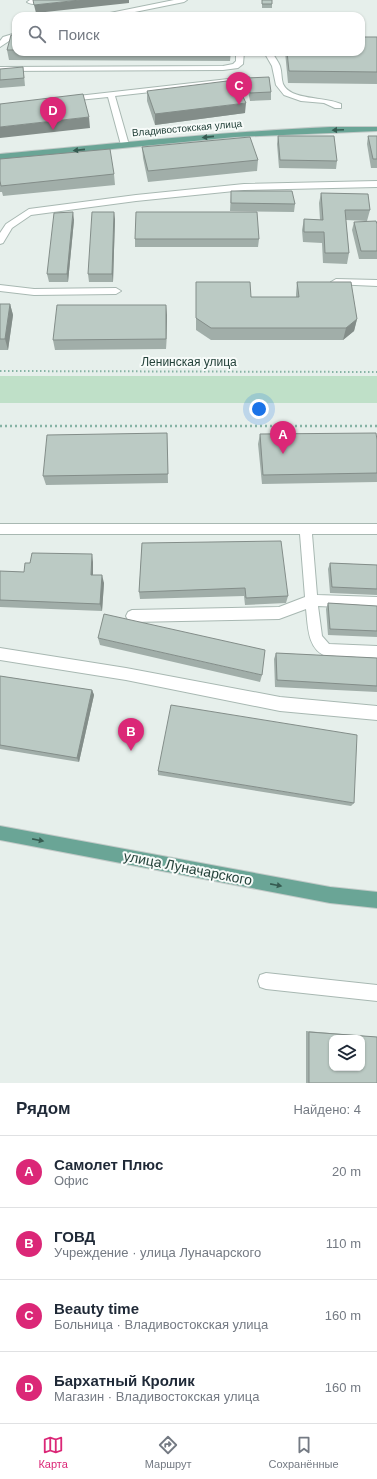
<!DOCTYPE html>
<html lang="ru">
<meta charset="utf-8">
<style>
:root{--surface:#fff;--page:#f6f6f7;--text:#1f2937;--muted:#747a83;--line:#e0e1e3;--accent:#db2777}
body{margin:0;font-family:Arial,sans-serif;background:var(--page);color:var(--text)}
.controls{position:absolute;right:12px;bottom:12px;display:grid;overflow:hidden;border-radius:8px;box-shadow:0 1px 3px #0004}
.controls button{width:36px;height:36px;display:grid;place-items:center;padding:0;border:0;border-bottom:1px solid var(--line);background:var(--surface);color:var(--text);font:20px sans-serif}
.you{position:absolute;left:259px;top:409px;width:14px;height:14px;margin:-10px;border:3px solid #fff;border-radius:50%;background:#1a73e8;box-shadow:0 0 0 6px #1a73e833}
.badge{display:grid;place-items:center;width:26px;height:26px;border-radius:50%;background:var(--accent);color:#fff;font-size:13px;font-weight:700}
.pin{position:absolute;translate:-50% -33px;filter:drop-shadow(0 1px 2px #0008)}
.pin::after{content:'';position:absolute;top:21px;width:14px;height:12px;background:inherit;clip-path:polygon(0 0,100% 0,50% 100%)}
.list{margin:0;padding:0;list-style:none}
h2{display:flex;justify-content:space-between;align-items:center;height:52px;margin:0;padding:0 16px;font-size:17px}
h2 small{font-size:13px;font-weight:400;color:var(--muted)}
.list li{display:grid;grid-template-columns:26px 1fr auto;gap:12px;align-items:center;box-sizing:border-box;height:72px;padding:0 16px;border-top:1px solid var(--line)}
.list b{display:block;font-size:15px;white-space:nowrap}
.list p{margin:0;font-size:13px;white-space:nowrap;color:var(--muted)}
.list em{font-size:13px;font-style:normal;color:var(--muted)}
.icon{flex:none;width:22px;height:22px;fill:none;stroke:currentColor;stroke-width:2;stroke-linecap:round;stroke-linejoin:round}
.map{position:relative;flex:none;width:377px;height:1083px;overflow:hidden}
.search{position:absolute;background:var(--surface);box-shadow:0 1px 3px #0004;left:12px;right:12px;top:12px;height:44px;display:flex;align-items:center;gap:10px;box-sizing:border-box;padding:0 14px;border-radius:12px;color:var(--muted);font-size:15px}
.sheet{height:340px;background:var(--surface)}
nav{display:flex;justify-content:space-around;align-items:center;box-sizing:border-box;height:56px;border-top:1px solid var(--line);background:var(--surface);font-size:11px;color:var(--muted)}
nav a{display:grid;justify-items:center;gap:2px}
nav .on{color:var(--accent)}
.map>svg:first-child{display:block}
.green{fill:#bfe0c8}
.lines{fill:none;stroke-linecap:round;stroke-linejoin:round}
.minor-casing{stroke:#a8b8b2;stroke-width:2}
.major-casing{stroke:#c2cac8;stroke-width:2}
.path-far1{stroke:#86b3a5;stroke-width:2;stroke-dasharray:1.5 2.5;stroke-linecap:butt}
.path{stroke:#86b3a5;stroke-width:2.5;stroke-dasharray:2 3;stroke-linecap:butt}
.minor{fill:#fff;fill-rule:evenodd}
.major{fill:#6aa596;fill-rule:evenodd}
.wall{fill:#a1aea9}
.shaded-wall{fill:#838d89}
.building{fill:#bbcac4;stroke:#838d89;fill-rule:evenodd}
.oneway{fill:#365b51}
.labels{text-anchor:middle;dominant-baseline:central;stroke-width:4;stroke-linejoin:round;paint-order:stroke}
.far-street-label{font-size:10px;fill:#24423a;stroke:#f7fbf9}
.street-label{font-size:12px;fill:#24423a;stroke:#f7fbf9}
.near-street-label{font-size:14px;fill:#24423a;stroke:#f7fbf9}
</style>
<div class="map">
<svg width="377" height="1083" viewBox="0 0 377 1083">
<rect width="100%" height="100%" fill="#e6efeb"/>
<path class="green" d="M0,376H377V403H0Z"/>
<g class="lines">
<g class="minor-casing">
<path id="minor" d="M30,0H55C50,4 32,6 27,2Z
M174,0H187L184,2L115,16H101L105,14Z
M16,33V38L9,41L0,47V41L3,37Z
M236,52H244L243,64L238,68L223,70L0,71V67L223,66L233,64L236,61Z
M264,52H272C274,56 278,61 280,66C282,72 281,78 283,84C291,101 324,96 341,104V108H335L324,103L301,101L284,95L276,85L272,66Z
M246,77H249V81L115,96L129,145L125,147L121,145L108,97L69,101L65,99L69,97Z
M377,181V187L244,190L136,201L31,215L12,228L3,243L0,244V233L6,224L29,209L136,195L244,184Z
M336,279L377,280V286L333,284L331,282Z
M0,285L34,289L116,288L121,291L116,294L34,295L0,291Z
M0,524H377V534H312L317,595L377,597V609L318,606L322,636L329,644L377,646V658L326,656C307,649 308,625 306,609L279,619L132,622L128,620L126,616L128,612L132,610L279,607L305,597L300,534H0Z
M0,648L126,668L280,697L377,706V720L280,711L126,680L0,660Z
M266,973L377,985V1001L266,989L260,987L258,981L260,975Z"/>
</g>
<g class="major-casing">
<path id="major" d="M330,127H377V131L235,137L0,160V154C110,144 219,132 330,127Z
M0,826L330,887L377,892V908L330,903L0,840Z"/>
</g>
<path class="path-far1" d="M0,371L377,372"/>
<path class="path" d="M0,426H377"/>
<use href="#minor" class="minor"/>
<use href="#major" class="major"/>
</g>
<path class="wall" d="M262,0H272V8H262Z
M16,35V52H231L230,61L9,60L7,50Z
M377,37V84L288,83L285,52H361Z
M0,69L24,75L25,86L0,88Z
M247,78L271,92V100L250,101L247,86Z
M147,91L245,113L155,125L147,101Z
M278,136L337,161L336,169L279,168L277,144Z
M368,136H377V168H371L367,144Z
M142,147L258,160L257,171L148,182L143,158Z
M0,159L114,174L115,185L3,196L2,192H0Z
M231,191L295,204L294,212L230,211Z
M321,193L370,210L367,221L346,220L349,253L347,264L323,263L322,243L303,242L302,230L304,219L320,220L319,203Z
M115,219L113,282H89L88,274Z
M74,220L68,282H49L47,274Z
M354,222L377,224V259H359L352,230Z
M135,239H259L258,247H135Z
M196,282L251,297H296V294L297,282L357,319L354,331L343,340H211L196,330Z
M0,304H10L13,315L8,350H0Z
M167,315L166,349L55,350L53,340Z
M167,433L168,483L46,485L43,476Z
M260,434L377,440V482L262,484L258,444Z
M142,543L288,596L286,603L245,605L244,596L140,599L139,592Z
M93,562V575L104,583L102,611L0,607V571L24,572Z
M330,563L377,565V595L330,593L328,569Z
M328,603L377,606V637L328,635L326,609Z
M98,638L262,675L260,682L100,645Z
M276,653L377,658V692L275,687L274,659Z
M0,676L92,690L94,695L79,762L0,749Z
M158,771L354,803L351,806L158,775Z
M306,1031L377,1037V1083H306Z"/>
<path class="shaded-wall" d="M80,0H129V3L36,13L34,5Z
M246,103L245,113L155,125V114Z
M89,117L90,128L0,138V127Z
M73,212L74,220L68,282L67,274Z
M114,212L115,219L113,282L112,274Z
M10,304L13,315L8,350L5,339Z
M166,305L167,315L166,349Z
M357,319L354,331L343,340L346,328Z
M92,554L93,562V583L91,575Z
M102,575L104,583L102,611L100,604Z
M92,690L94,695L79,762L77,758Z"/>
<path class="building" d="M33,0H80L34,5Z
M262,0H272V4H262Z
M11,35H16V50H7Z
M361,37H377V72L289,71L287,52H361Z
M23,67L24,78L0,80V69Z
M269,77L271,92L250,93L247,78Z
M235,80L246,103L155,114L147,91Z
M83,94L89,117L0,127V104Z
M278,136H334L337,161L280,160Z
M368,136H377V159H373Z
M250,137L258,160L148,171L142,147Z
M110,149L114,174L1,186L0,181V159Z
M231,191H292L295,204L231,203Z
M321,193L368,194L370,210H345L349,253H325L324,232H304V219L323,220Z
M73,212L67,274H47L54,213Z
M92,212H114L112,274H88Z
M136,212H257L259,239H135Z
M376,221L377,224V251H361L354,222Z
M196,282H250L251,297H299L297,282H351L357,319L346,328H211L196,318Z
M0,304H10L5,339H0Z
M57,305H166V339L53,340Z
M167,433L168,474L43,476L47,435Z
M376,433L377,440V473L263,475L260,434Z
M281,541L288,596L246,598L245,588L139,592L142,543Z
M32,553L92,554L91,575H102L100,604L0,600V571L24,572L25,563H30Z
M330,563L377,565V589L332,587Z
M328,603L377,606V631L330,629Z
M104,614L265,650L262,675L98,638Z
M276,653L377,658V686L277,680Z
M0,676L92,690L77,758L0,745Z
M171,705L357,735L354,803L158,771Z
M309,1032L377,1037V1083H309ZM332,1038H362V1068H332Z"/>
<defs><path id="oneway-solid" d="M-6-.8H1V-3.2L6.5 0L1 3.2V.8H-6Z"/></defs>
<g class="oneway">
<use href="#oneway-solid" transform="translate(338 130) rotate(178)"/>
<use href="#oneway-solid" transform="translate(208 137) rotate(174)"/>
<use href="#oneway-solid" transform="translate(79 150) rotate(174)"/>
<use href="#oneway-solid" transform="translate(38 840) rotate(11)"/>
<use href="#oneway-solid" transform="translate(276 885) rotate(11)"/>
</g>
<g class="labels">
<g class="far-street-label">
<text transform="translate(187 128) rotate(-5)">Владивостокская улица</text>
</g>
<g class="street-label">
<text x="189" y="362">Ленинская улица</text>
</g>
<g class="near-street-label">
<text transform="translate(188 868) rotate(11)">улица Луначарского</text>
</g>
</g>
</svg>
<div class="controls">
<button><svg class="icon" aria-label="layers" viewBox="0 0 24 24"><path d="M12 4l9 5-9 5-9-5zM3 14l9 5 9-5"/></svg></button>
</div>
<div class="you"></div>
<div class="pin badge" style="left:283px;top:454px">A</div>
<div class="pin badge" style="left:131px;top:751px">B</div>
<div class="pin badge" style="left:239px;top:105px">C</div>
<div class="pin badge" style="left:53px;top:130px">D</div>
<div class="search"><svg class="icon" aria-label="search" viewBox="0 0 24 24"><circle cx="10" cy="10" r="6"/><path d="M15 15l6 6"/></svg>Поиск</div>
</div>
<section class="sheet">
<h2>Рядом<small>Найдено: 4</small></h2>
<ul class="list">
<li><span class="badge">A</span><div><b>Самолет Плюс</b><p>Офис</p></div><em>20 m</em></li>
<li><span class="badge">B</span><div><b>ГОВД</b><p>Учреждение · улица Луначарского</p></div><em>110 m</em></li>
<li><span class="badge">C</span><div><b>Beauty time</b><p>Больница · Владивостокская улица</p></div><em>160 m</em></li>
<li><span class="badge">D</span><div><b>Бархатный Кролик</b><p>Магазин · Владивостокская улица</p></div><em>160 m</em></li>
</ul>
</section>
<nav>
<a class="on"><svg class="icon" aria-label="map" viewBox="0 0 24 24"><path d="M3 6l6-2 6 2 6-2v14l-6 2-6-2-6 2zM9 4v14M15 6v14"/></svg>Карта</a>
<a><svg class="icon" aria-label="directions" viewBox="0 0 24 24"><path d="M12 3l9 9-9 9-9-9zM9 14v-3h6M13 9l2 2-2 2"/></svg>Маршрут</a>
<a><svg class="icon" aria-label="saved" viewBox="0 0 24 24"><path d="M7 4h10v16l-5-4-5 4z"/></svg>Сохранённые</a>
</nav>
